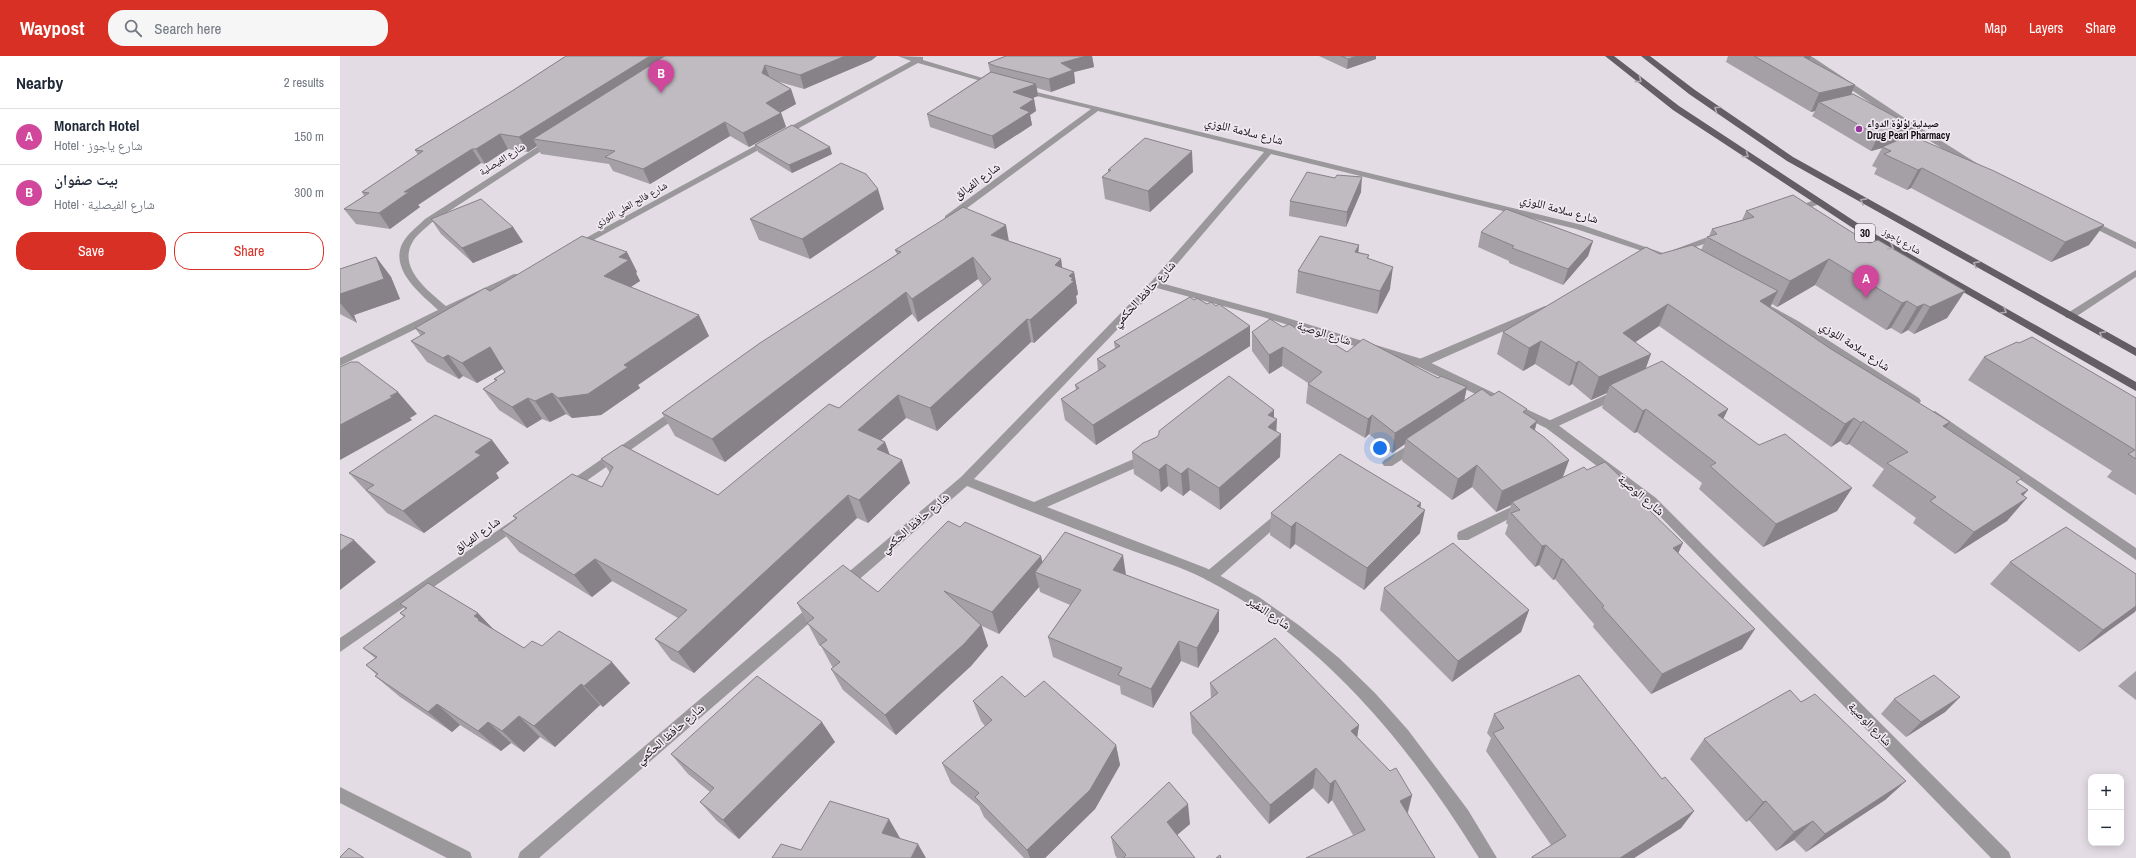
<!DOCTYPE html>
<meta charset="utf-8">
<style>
:root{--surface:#fff;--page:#f6f6f7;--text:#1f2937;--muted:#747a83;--line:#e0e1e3;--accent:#d93025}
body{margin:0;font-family:"Archivo Narrow","Noto Naskh Arabic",sans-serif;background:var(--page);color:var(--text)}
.controls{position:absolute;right:12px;bottom:12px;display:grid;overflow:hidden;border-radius:8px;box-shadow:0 2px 10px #0003}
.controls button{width:36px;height:36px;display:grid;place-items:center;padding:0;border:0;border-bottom:1px solid var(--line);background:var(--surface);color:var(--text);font:20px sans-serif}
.you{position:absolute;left:1040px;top:392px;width:14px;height:14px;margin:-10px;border:3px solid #fff;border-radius:50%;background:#1a73e8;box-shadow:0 0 0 6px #1a73e833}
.badge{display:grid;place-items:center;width:26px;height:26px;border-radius:50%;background:var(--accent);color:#fff;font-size:13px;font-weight:700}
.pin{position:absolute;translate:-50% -33px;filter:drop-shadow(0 1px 2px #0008)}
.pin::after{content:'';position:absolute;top:21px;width:14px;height:12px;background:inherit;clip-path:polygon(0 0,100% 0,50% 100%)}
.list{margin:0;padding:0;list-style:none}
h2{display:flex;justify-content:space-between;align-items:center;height:52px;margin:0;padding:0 16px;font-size:17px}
h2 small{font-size:13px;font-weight:400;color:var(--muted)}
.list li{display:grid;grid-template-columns:26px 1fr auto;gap:12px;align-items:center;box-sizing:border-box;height:56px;padding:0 16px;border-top:1px solid var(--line)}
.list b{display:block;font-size:15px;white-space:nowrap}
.list p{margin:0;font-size:13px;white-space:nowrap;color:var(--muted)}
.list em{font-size:13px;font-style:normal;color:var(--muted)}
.actions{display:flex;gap:8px;padding:12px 16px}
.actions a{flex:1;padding:9px 0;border:1px solid var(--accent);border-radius:16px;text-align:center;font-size:14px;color:var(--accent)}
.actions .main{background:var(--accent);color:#fff}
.icon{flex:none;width:22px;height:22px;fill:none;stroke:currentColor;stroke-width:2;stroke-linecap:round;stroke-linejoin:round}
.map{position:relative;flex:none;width:1796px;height:802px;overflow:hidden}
header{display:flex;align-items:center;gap:24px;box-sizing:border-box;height:56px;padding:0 20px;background:var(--accent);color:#fff}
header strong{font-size:19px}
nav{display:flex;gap:22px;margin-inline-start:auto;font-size:14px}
.search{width:280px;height:36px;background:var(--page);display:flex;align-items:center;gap:10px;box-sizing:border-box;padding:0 14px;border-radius:16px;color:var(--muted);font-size:15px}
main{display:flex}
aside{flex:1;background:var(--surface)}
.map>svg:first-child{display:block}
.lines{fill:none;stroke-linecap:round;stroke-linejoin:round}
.service{fill:#9b989b;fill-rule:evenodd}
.minor{fill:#9b989b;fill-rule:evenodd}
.primary{fill:#635e64;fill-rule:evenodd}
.wall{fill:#a5a0a6}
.shaded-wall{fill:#868287}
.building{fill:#c0bac1;stroke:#868287}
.oneway{stroke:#b1aab2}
.poi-dot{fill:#95359d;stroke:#f1e9f1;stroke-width:1.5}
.labels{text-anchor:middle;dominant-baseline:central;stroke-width:3.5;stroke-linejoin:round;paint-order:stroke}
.far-poi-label{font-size:10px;font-weight:bold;fill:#0d0a0d;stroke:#f1e9f1;text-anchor:start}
.far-street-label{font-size:10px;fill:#0d0a0d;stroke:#f1e9f1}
.shield{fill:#f1e9f1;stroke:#514d51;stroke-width:1}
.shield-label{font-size:11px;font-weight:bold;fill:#0d0a0d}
.street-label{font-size:12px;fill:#0d0a0d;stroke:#f1e9f1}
</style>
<header>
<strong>Waypost</strong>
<div class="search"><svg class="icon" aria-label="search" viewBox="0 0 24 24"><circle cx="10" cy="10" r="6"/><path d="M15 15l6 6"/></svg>Search here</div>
<nav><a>Map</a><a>Layers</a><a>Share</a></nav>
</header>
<main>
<aside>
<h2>Nearby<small>2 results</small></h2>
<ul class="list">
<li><span class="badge" style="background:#d1479c">A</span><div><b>Monarch Hotel</b><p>Hotel · شارع ياجوز</p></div><em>150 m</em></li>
<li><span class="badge" style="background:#d1479c">B</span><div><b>بيت صفوان</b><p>Hotel · شارع الفيصلية</p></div><em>300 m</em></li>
</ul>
<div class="actions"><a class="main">Save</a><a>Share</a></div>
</aside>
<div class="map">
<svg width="1796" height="802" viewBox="0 0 1796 802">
<rect width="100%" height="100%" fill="#e3dce4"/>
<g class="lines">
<path class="service" d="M1205,250L1210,253L1209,255L1085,310H1077L1076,307L1077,304Z
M1279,333L1285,337L1283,340L1214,372L1210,373L1204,369L1206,366Z
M1077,384L1081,385L1083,388L1081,391L1052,410H1044L1042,407L1044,404Z
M1184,445L1188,447L1190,450L1188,453L1128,484H1118L1117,480L1118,476Z
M941,455L945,457L947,460L945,463L876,524L871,525L866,524L864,520L866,516L937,457Z"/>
<path class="minor" d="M558,0L583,1V4L659,27L655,29L578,7L239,192H233L231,190L571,5Z
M1462,0H1471L1560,59L1638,108L1631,110L1554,63Z
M680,32L1242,169L1343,204L1338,207L1236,173L931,98L821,227L931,257L1085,304L1158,339L1160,342L1158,345H1150L1077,310L923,261L817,232L634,423L694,446L803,399H811L813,402L811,405L707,451L866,512L919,541L960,570L999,602L1035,637L1068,674L1128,754L1157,802H1139C1070,690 984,584 865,523C839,510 812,502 785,492C732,472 679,451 627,430L508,533L503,534L498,533L496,529L498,525L621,421L811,226L924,96L758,55L611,164H605V160L751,53L680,36Z
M208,84L215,86L91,167C85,173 76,179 72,187C58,213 90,236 106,250L174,218H180V222L0,310V302L98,254C82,239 50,215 62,188C67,178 77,171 85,163Z
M1477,143L1482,146L1480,148L1453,157L1448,154Z
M1747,162L1796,186V193L1744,167V163Z
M1381,176L1384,177V181L1341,196L1338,197L1333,194Z
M1796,214V221L1734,262H1726L1725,260L1726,258Z
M1429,249L1458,265L1579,342L1581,345L1579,348H1571L1425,254L1424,252L1425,250Z
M1173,347L1214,366L1316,442L1669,796L1671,802H1651L1308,448L1206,372L1169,354L1167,351L1169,348Z
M339,350L345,354L343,357L232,435H224L222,432L224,429Z
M1595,355L1796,492V504L1591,362L1589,359L1591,356Z
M176,462L181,464L182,467L181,470L0,596V582Z
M477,546L482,548L484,552L482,556L199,802H178L180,796L472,548Z
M0,731L130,796L132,802H107L0,747Z"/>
<path class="primary" d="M1265,0H1274L1339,50L1528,174L1796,326V335L1522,178L1333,54Z
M1301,0H1310L1355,34L1453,101L1796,292V300L1447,105L1349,38Z"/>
</g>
<path class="wall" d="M226,0L532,4L464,33L436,25L451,33L456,48L441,56L446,71L409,91L390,80L310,128L273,115L269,108L201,98L197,90L188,96L168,93L145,108L141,107L78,149L80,151L50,173L16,168L4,153L24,140L22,136L78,99L75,94L172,35Z
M664,0H752L754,11L734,16L735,27L711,36L697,32L698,40L693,42L694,43L696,55L690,59L692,69L655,93L590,71L587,58L650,16L648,7L665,0Z
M979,0H1036V3L1007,13Z
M1388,0H1471L1469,4L1515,29L1511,39L1570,79L1749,189L1711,206L1571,132L1567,134L1534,118L1537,112L1532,110L1542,92L1531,95L1472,60L1475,55L1471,56L1386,6Z
M415,89L492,98L452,117L418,96Z
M768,114L853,116L810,156L765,143L762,121L768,116Z
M1021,136L1006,171L949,160L950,145Z
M544,153L470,203L419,184L410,163Z
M1406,155L1529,187L1625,235L1607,262L1574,278L1568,274L1561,278L1551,272L1546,274L1475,229L1437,251L1432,248L1430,252L1491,293L1610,366L1606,372L1678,427L1688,434L1683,440L1667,465L1615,498L1573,467L1576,462L1532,430L1544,413L1509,388L1506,389L1500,385L1491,391L1319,270L1295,286L1306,313L1388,353L1383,363L1419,389L1512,432L1497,455L1423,491L1359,433L1362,427L1297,376L1294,377L1262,352L1267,337L1251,344L1232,328L1229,330L1195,308L1183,315L1157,298L1163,276L1320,198L1361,194L1367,181L1369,180L1372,173L1402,164Z
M91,163L173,171L183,186L133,207L101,178Z
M1141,176L1253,185L1248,200L1223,229L1169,207V205L1138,191Z
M669,185L721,203L722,212L734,216L738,238L736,240L737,247L694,287L691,286L597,375L566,362L541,384L545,386L550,399L570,427L528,467L517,462L354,617L331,604L315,583L338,562L272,525L252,541L179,496L161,474L176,463L173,460L262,431L270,417L261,403L378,439L499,352L643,230L638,223L578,266L572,258L385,406L335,380L322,357L557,198L555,194Z
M1019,189L1018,196L1029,199L1028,203L1050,233L1037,258L956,237L958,215Z
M287,196L297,216L296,217L300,225L290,231L369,280L298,329L300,332L261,359L232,362L226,358L210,366L202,363L187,372L159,354L143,333L156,325L154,323L165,316L163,313L137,327L123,320L119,323L87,306L71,285L81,280L75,272L150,235Z
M36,201L51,221L60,243L14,259L17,267L0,258V213Z
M854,244L867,248L876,250L910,270V290L756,389L725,364L721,343L736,334L735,329L758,315L757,303L775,292L774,286Z
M943,271L957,273L1007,296L1127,331L1124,345L1151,340L1186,358L1197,365L1195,374L1229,404L1223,421L1247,414L1305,450L1338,497L1402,593L1311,638L1253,571L1254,568L1215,523L1213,524L1199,509L1195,511L1165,478L1168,469L1166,467L1171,449L1156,456L1132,431L1112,444L1062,405L1065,388L1052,397L1029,378L1025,382L966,347L968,328V327L942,310L929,318L912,295V276Z
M1679,287L1796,342V439L1767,421L1772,415L1628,324L1644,301Z
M934,362L936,376L941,378L940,401L880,454L850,434L843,440L828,430L821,436L794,418L792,396L817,381L819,378V375Z
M152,384L169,407L156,417L159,422L84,477L47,457L9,417Z
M1081,447L1080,452V477L1024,534L955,488L950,493L930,479L931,457Z
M620,471L703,506L786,519L879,554V575L858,612L841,605L813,652L781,638L780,630L713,601L708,581L730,549L700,536L699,531L659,578L642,570L648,590L631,610L556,679L503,634L491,613L493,612L481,590L479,589L457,547L538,536Z
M1670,506L1796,518V554L1739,596L1650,528Z
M1044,532L1189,554L1181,576L1112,626L1040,554Z
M60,548L154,574L184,592L202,590L290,627L263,651L260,649L215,691L200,681L184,696L171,687L161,695L120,669L112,676L60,641L35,620L37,619L26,609L35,602L23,592L64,561L60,557L65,553Z
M1796,615V644L1778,630Z
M870,627L1019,669L1017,681L1072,739L1068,757L1013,779L992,744L988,748L973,732L929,768L852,677L850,657L871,642Z
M685,641L776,689L780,709L755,753L705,802H684L644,761L639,750L611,727L602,707L645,670L641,665L633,645Z
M1620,641L1605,656L1566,681L1541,658L1554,643Z
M1461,646L1566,725L1545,744L1466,796L1454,784L1436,795L1409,764L1406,766L1350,703L1364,683Z
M1154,658L1322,723L1354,755L1341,772L1294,802H1191L1211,789L1146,695L1151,682L1147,677Z
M495,686L399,783L377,765L360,746L370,736L348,718L331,698Z
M850,768L837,779L855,802H777L775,799L771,781Z"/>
<path class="shaded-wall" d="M310,0H337L193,83L197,90L188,96L179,81Z
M505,0H537L532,4L464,33L460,19Z
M746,0H752L754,11L734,16L735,27L711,36L709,23L721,7Z
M1017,0H1036V3L1007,13L1008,3Z
M1467,0H1471L1463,17L1464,1Z
M425,9L430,23L422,17Z
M696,28L698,40L675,49L673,36Z
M1515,29L1507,48L1479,46L1475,55L1471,56L1479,37Z
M451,33L456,48L431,62L426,47Z
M694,43L696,55L690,59L692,69L655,93L652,80L680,52Z
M441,57L446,71L409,91L403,77Z
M385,66L390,80L310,128L303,113Z
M1574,71L1566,86L1542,91V92L1531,95L1538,80Z
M160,78L168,93L145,108L136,93Z
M490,91L492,98L452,117L449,109Z
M132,93L141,107L78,149L80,151L50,173L39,157L64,136Z
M852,95L853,116L810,156L808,135Z
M1582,112L1571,132L1567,134L1578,114Z
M1022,121L1021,136L1006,171L1007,156Z
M538,133L544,153L470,203L462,183Z
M666,169L670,191L651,179Z
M1764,169L1749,189L1711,206L1725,186Z
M173,171L183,186L133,207L122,192Z
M1253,185L1248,200L1223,229L1228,213Z
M1019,189L1017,212L1015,196Z
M287,196L297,216L296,217L300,225L276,241L264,220L279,201Z
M36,201L51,221L60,243L14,259L17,267L0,247V238Z
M633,201L638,223L578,266L572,243Z
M721,203L724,226L715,209Z
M1489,203L1475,229L1437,251L1450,225Z
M1053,211L1050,233L1037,258L1040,235Z
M734,216L738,238L736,240L737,247L694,287L690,264L729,220Z
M1438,235L1427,257L1420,245Z
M1625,235L1607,262L1574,278L1590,251Z
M566,236L572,258L385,406L372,383Z
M1567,245L1551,272L1546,274L1562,247Z
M1328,248L1319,270L1275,300L1283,277Z
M1584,248L1568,274L1561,278L1577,251Z
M359,259L369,280L298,329L300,332L261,359L232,362L218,342L284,309Z
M687,263L691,286L597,375L590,352Z
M910,270V290L756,389L753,369Z
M1201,285L1195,308L1183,315L1189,292Z
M150,291L164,312L137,327L122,307Z
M943,291L942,310L929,318V299Z
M1311,298L1303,320L1270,329L1267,337L1251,344L1259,321Z
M108,299L123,320L119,323L103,302Z
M1239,305L1232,328L1229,330L1236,307Z
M1127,331L1123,350L1066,383L1065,388L1052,397L1055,377Z
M58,336L77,358L70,362L72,364L0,404V369Z
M212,337L226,358L210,366L195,345Z
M558,339L566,362L527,396L518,374Z
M188,342L202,363L187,372L172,351Z
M1306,353L1297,376L1294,377L1303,355Z
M1388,353L1377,376L1378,359Z
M934,354V366L937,363L936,383L941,378L940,401L880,454L879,432L928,359Z
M1032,359L1029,378L1025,382L1028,363Z
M1514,362L1500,385L1491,391L1505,368Z
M1197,365L1191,387L1190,371Z
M1523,365L1509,388L1506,389L1521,367Z
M1610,366L1594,389L1603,370Z
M152,384L169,407L156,417L159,422L84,477L63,455L135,396Z
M545,386L553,408L537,393Z
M562,404L570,427L528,467L519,444Z
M1229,404L1221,425L1172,446L1171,449L1156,456L1162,435Z
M826,408L828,430L821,436L819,414Z
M1137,409L1132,431L1112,444L1118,423Z
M848,412L850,434L843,440L841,418Z
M1512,432L1497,455L1423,491L1436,468Z
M1688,434L1674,450L1687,442L1667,465L1615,498L1634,476L1681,438Z
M508,439L517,462L354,617L338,596Z
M1081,447L1079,460L1085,454L1080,477L1024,534L1027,512L1077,450Z
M956,466L955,488L950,493L951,471Z
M14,484L36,506L0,534V495Z
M1343,487L1333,508V492Z
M1206,489L1199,509L1195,511L1202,490Z
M783,499L786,519L773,514Z
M701,500L706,520L695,516L699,531L659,578L652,556Z
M255,503L272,525L252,541L234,519Z
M1221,503H1223L1215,523L1213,524Z
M1796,550V554L1795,556L1739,596L1763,574Z
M879,554V575L858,612L857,592Z
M1189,554L1181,576L1112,626L1118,605Z
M138,557L159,579V586L134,560Z
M641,569L648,590L631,610L556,679L545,659Z
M1415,573L1402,593L1311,638L1322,618Z
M839,585L841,605L813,652L811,633Z
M272,606L290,627L263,651L244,630Z
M241,628L260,649L215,691L194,670Z
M1620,641L1605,656L1566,681L1581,666Z
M97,648L120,669L112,676L88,656Z
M179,660L200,681L184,696L162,675Z
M148,666L171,687L161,695L138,675Z
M482,666L495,686L399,783L383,764Z
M1019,669L1016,689L1011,675Z
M776,689L780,709L755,753L705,802H690L687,794Z
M976,712L973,732L929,768L930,749Z
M995,724L992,744L988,748L990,728Z
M1566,725L1545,744L1466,796L1485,778Z
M1072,739L1067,758L1060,745Z
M1426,745L1409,764L1406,766L1423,746Z
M848,748L850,768L830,785L827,766Z
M1354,755L1341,772L1294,802H1280Z
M549,763L560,782L553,795L542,777Z
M1473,765L1454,784L1436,795L1454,776Z
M578,788L586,802H571Z"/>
<path class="building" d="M226,0H310L179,81L160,78L136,93H132L64,136H69L39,157L4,153L29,137L22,136L83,95L75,94L172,35Z
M325,0H505L460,19L425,9L422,17L451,33L426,47L441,57L403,77L385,66L303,113L265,101L275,95L193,83Z
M666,0H746L721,7L733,14L709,23L655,10L648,7Z
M1001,0H1017L1008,3Z
M1414,0H1467L1464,1L1515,29L1479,37Z
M651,16L696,28L673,36L694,43L680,52L690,56L652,80L587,58Z
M1513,38L1574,71L1538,80L1479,46Z
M452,69L490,91L449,109L415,89Z
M1570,79L1654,115L1764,169L1725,186L1582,112L1578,114L1544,98L1551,95L1542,91Z
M805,82L852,95L808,135L762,121L771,114H768Z
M501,107L526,118L538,133L462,183L410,163Z
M967,116L995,122L997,119L1022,121L1007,156L950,145Z
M1453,139L1529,187L1538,184L1625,235L1590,251L1584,248L1577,251L1567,245L1562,247L1489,203L1450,225L1367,181L1377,178L1372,173L1414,161L1406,155Z
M141,143L173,171L122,192L91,163Z
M623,151L666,169L651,179L721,203L715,209L734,216L729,220L733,222L731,224L734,225L690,264L687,263L590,352L558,339L518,374L545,386L537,393L562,404L519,444L508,439L338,596L315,583L347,554L255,503L234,519L161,474L177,462L173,460L232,418L262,431L273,411L261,403L282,389L378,439L489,348L499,352L651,223L633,201L572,243L566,236L372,383L322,357L420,287L561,196L555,194Z
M1166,153L1253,185L1228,213L1172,192L1174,190L1141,176Z
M242,180L287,196L279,201L289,204L264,220L359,259L284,309L288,311L248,338L218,342L212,337L195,345L188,342L172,351L143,333L157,324L154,323L165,316L150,291L122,307L108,299L103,302L71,285L85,277L75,272L145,232L150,235Z
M980,180L1019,189L1015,196L1029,199L1027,202L1053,211L1040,235L958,215Z
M1352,189L1438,235L1420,245L1491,293L1610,366L1603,370L1682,422L1676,426L1688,434L1681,438L1687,442L1634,476L1590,445L1596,441L1547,407L1568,396L1523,365L1521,367L1514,362L1505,368L1328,248L1283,277L1311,298L1259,321L1239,305L1236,307L1201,285L1189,292L1163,276L1306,191L1320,198Z
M36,201L44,223L0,238V213Z
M850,241L854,244L857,242L867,248L871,246L876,250L879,248L910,270L753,369L721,343L739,332L735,329L766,310L757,303L780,290L774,286Z
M930,263L943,271L949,268L957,273L963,269L1007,296L1023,283L1098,322L1101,320L1127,331L1055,377L1032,359L1028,363L968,328L982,316L943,291L929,299L912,276Z
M1692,281L1796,342V403L1788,398L1795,394L1644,301L1677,286L1679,287Z
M1322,305L1388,353L1378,359L1419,389L1445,378L1512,432L1436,468L1370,410L1376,407L1306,353L1303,355L1270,329Z
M11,306H18L58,336L50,340L53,341L0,369V311Z
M889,320L934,354L928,359L937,363L928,371L941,378L879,432L848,412L841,418L826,408L819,414L792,396L803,387L817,381L819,378V375Z
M1142,333L1151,340L1159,335L1187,353L1183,356L1197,365L1190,371L1204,381L1229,404L1162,435L1137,409L1118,423L1066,383Z
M95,359L152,384L135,396L141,399L63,455L26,434L34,429L9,417Z
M1000,398L1081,447L1077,450L1085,454L1027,512L956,466L951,471L931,457Z
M1265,406L1307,446L1303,448L1343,487L1333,492L1415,573L1322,618L1262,551L1264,550L1223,503H1221L1206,489L1202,490L1171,457L1180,454L1172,446L1244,411L1247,414Z
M608,465L620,471L625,466L701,500L652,556L604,535L641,569L624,588L545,659L491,613L500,606L480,589L487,584L467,567L474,562L457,547L503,509L538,536Z
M1726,471L1796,518V550L1763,574L1670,506Z
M725,476L783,499L773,514L879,554L857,592L839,585L811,633L778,619L782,612L708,581L741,534L695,516Z
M0,478L14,484L0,495Z
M1113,487L1189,554L1118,605L1044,532Z
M88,527L138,557L134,560L139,563L138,564L184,592L192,585L202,590L219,575L272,606L244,630L241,628L194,670L179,660L162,675L148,666L138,675L97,648L88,656L35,620L38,618L26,609L37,601L23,592L65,560L60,557L67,552L60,548Z
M935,582L1019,669L1011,675L1050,715L1056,712L1072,739L1060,745L1095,802H966L1025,774L995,724L990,728L976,712L930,749L850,657L878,637L870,627Z
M1239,619L1322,723L1325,721L1354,755L1280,802H1192V801L1226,780L1153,677L1164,672L1154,658Z
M1594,619L1620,641L1581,666L1554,643Z
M417,620L482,666L383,764L360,746L374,732L331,698Z
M662,620L685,641L704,625L776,689L750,734L687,794L635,741L639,737L602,707L652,664L633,645Z
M1450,634L1461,646L1475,638L1566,725L1485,778L1473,765L1454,776L1426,745L1423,746L1364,683Z
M829,726L848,748L827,766L855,802H783L786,799L771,781Z
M490,745L549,763L542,777L578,788L571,802H432L441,788L461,794Z
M9,792L24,802H0V801Z
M880,799L881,802H876Z"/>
<defs><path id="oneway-chevron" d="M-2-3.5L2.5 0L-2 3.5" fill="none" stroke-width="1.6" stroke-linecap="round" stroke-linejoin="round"/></defs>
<g class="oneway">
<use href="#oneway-chevron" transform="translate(1299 24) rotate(37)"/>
<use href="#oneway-chevron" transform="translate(1377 53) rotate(-145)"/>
<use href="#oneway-chevron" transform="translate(1406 99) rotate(34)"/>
<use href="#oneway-chevron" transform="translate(1523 145) rotate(-151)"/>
<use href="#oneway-chevron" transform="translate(1551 191) rotate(30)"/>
<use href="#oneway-chevron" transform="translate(1636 208) rotate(-151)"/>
<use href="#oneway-chevron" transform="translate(1664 255) rotate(30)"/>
<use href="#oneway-chevron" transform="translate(1762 278) rotate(-151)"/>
</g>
<circle class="poi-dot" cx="1519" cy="73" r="4"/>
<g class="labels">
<g class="far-poi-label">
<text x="1527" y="67">صيدلية لؤلؤة الدواء<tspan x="1527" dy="12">Drug Pearl Pharmacy</tspan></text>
</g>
<g class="far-street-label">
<text transform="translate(162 103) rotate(-32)">شارع الفيصلية</text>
<text transform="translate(291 148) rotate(-29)">شارع فالح العلي اللوزي</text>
<text transform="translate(1562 185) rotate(30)">شارع ياجوز</text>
</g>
<rect class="shield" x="1515" y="168" width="20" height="18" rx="3"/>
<g class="shield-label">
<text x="1525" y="177">30</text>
</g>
<g class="street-label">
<text transform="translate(904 75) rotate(14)">شارع سلامة اللوزي</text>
<text transform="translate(637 125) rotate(-36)">شارع الفيالق</text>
<text transform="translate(1219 153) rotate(15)">شارع سلامة اللوزي</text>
<text transform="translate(804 238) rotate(-47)">شارع حافظ الحكمي</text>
<text transform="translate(984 277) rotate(17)">شارع الوصية</text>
<text transform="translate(1515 290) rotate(33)">شارع سلامة اللوزي</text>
<text transform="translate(1301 439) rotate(40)">شارع الوصية</text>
<text transform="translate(575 467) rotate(-41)">شارع حافظ الحكمي</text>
<text transform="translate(137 479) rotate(-35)">شارع الفيالق</text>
<text transform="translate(929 557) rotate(34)">شارع النفير</text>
<text transform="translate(1530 668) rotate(45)">شارع الوصية</text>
<text transform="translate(330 678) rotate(-41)">شارع حافظ الحكمي</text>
</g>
</g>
</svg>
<div class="controls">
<button>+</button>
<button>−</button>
</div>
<div class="you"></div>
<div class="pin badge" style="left:1526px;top:242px;background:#d1479c">A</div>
<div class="pin badge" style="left:321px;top:37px;background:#d1479c">B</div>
</div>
</main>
